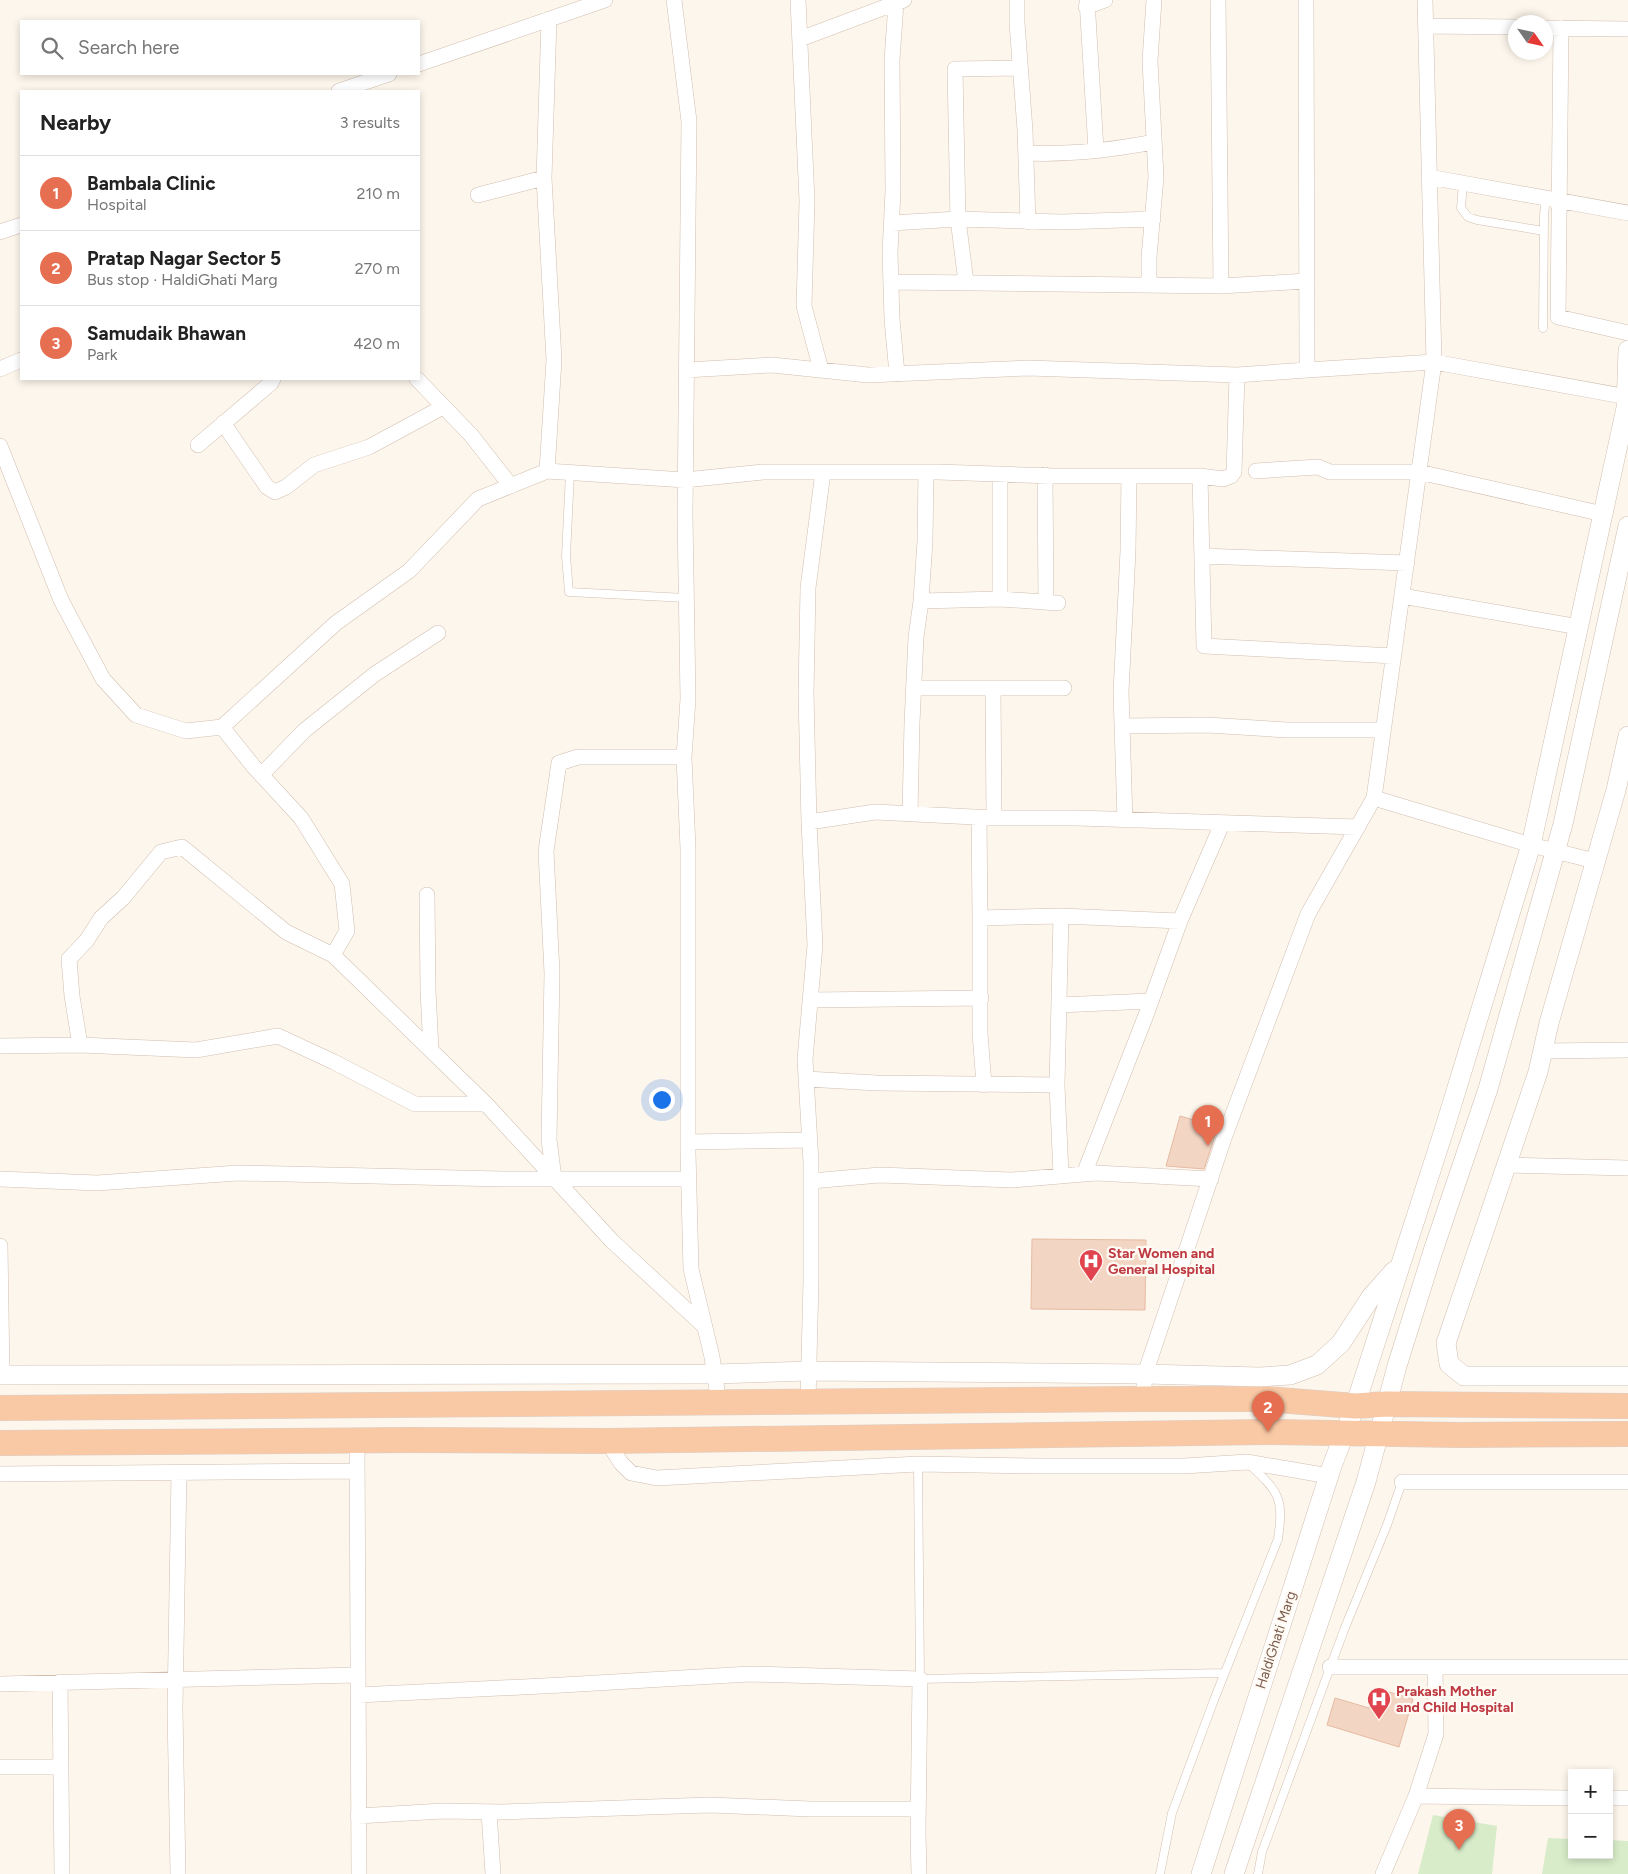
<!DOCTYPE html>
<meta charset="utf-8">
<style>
:root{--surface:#fff;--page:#f2f2f2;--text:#222;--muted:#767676;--line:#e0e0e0;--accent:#e76f51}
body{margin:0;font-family:Figtree,sans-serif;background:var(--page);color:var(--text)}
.controls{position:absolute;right:15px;bottom:15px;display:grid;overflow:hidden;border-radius:0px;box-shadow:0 2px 8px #0003}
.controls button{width:45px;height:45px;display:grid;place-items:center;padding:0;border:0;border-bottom:1px solid var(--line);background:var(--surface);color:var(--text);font:25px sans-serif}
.compass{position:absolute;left:1508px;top:15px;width:45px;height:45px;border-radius:50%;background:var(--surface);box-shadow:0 2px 8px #0003;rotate:124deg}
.you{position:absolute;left:661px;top:1099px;width:18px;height:18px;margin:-12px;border:4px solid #fff;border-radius:50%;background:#1a73e8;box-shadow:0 0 0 8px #1a73e833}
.badge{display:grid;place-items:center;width:32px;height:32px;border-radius:50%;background:var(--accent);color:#fff;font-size:16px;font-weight:700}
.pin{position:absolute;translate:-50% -41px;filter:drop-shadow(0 1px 2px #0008)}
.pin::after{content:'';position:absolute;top:26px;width:18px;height:15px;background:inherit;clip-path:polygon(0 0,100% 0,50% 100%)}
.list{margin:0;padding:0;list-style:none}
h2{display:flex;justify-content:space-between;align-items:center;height:65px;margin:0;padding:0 20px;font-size:21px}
h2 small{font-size:16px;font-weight:400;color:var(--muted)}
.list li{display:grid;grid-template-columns:32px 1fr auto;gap:15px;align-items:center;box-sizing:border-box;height:75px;padding:0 20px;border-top:1px solid var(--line)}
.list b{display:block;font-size:19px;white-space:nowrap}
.list p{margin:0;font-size:16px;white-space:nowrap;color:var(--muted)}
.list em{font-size:16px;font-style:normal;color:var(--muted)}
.icon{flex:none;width:28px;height:28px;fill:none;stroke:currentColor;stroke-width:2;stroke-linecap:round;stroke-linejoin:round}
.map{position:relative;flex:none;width:1628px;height:1874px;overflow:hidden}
.search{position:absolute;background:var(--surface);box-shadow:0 2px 8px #0003;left:20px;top:20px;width:400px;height:55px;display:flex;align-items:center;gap:12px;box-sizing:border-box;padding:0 18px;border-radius:0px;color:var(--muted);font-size:19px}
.panel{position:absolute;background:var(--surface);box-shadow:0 2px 8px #0003;left:20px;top:90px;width:400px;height:290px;border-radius:0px}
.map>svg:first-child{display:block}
.park{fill:#d8ecc9}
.building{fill:#f3d5c3;stroke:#e6bba3}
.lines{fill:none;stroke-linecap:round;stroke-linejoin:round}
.service-casing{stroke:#d1beb0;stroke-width:9}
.minor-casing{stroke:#d1beb0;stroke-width:16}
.tertiary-casing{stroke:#d1beb0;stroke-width:20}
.trunk-casing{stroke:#dad1cd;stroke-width:26}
.service{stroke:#fff;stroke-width:8}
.minor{stroke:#fff;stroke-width:15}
.tertiary{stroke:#fff;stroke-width:19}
.trunk{stroke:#f9c8a4;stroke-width:25}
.labels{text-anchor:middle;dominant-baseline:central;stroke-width:4.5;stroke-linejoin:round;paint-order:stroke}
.health-label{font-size:14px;font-weight:bold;fill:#be3a42;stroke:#fffaf3;text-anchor:start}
.street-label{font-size:14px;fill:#7a5c4d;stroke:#fffaf3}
</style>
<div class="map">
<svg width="1628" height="1874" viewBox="0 0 1628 1874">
<rect width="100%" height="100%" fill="#fdf6ec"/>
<path class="park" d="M1433,1815L1497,1826L1492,1874H1418Z
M1548,1838L1572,1839V1855H1609V1840L1628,1841V1874H1542Z"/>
<path class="building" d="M1180,1116L1218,1127L1204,1169L1166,1166Z
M1032,1239L1146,1240L1145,1310L1031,1309Z
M1375,1688L1413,1699L1399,1747L1327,1725L1335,1698L1369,1708Z"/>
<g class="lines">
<g class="service-casing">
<path id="service" d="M1463,183L1461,208L1468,217L1477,220L1544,231
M1543,328L1544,215L1546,199
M570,473L566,556L569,592L686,598
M918,1464L920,1679L1224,1673
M1160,1874L1172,1813L1214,1700L1278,1539C1284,1498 1279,1492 1250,1465
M1258,1874L1262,1852L1344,1630L1387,1525L1402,1482"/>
</g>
<g class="minor-casing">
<path id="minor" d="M674,0L689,121L685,515L688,699L684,757L688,848V1153L691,1269L712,1357L719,1403
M798,0L807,201L804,306L821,370
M1017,0V23L1025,130L1028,222
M1087,0L1096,150
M1218,0L1221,286
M896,3L892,60L893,191L890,253L892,319L897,374
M1086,7L1105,0
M549,19L544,178L554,360L547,471L685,480L763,472H938L1052,476H1200L1223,479L1231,476L1234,472L1237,375
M1426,26L1516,27
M1546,28L1628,29
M1561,28L1558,317L1628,333
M800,39L904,0
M419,64L605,0
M339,91L389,74
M1026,153C1069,155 1112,150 1154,142
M1429,177L1628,213
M478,195L544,178
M892,223L958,219L1062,222L1153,219
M0,232L21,225
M891,282L1221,286L1307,281
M966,282L958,219L955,69L1019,68
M1149,285V257L1156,177L1150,61L1154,0
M0,369L21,360
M686,370L772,365L868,375L1028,368L1237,375L1307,370L1306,0
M1307,370L1434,362L1628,397
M417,379L471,435L511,486
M223,423L267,487L275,492L286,487L314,465L369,447L443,407
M198,445L271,383L273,379
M0,446L61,600L103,679L136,715L186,731L222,727L336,623L409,571L478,499L547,471
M1256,471L1318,467L1330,472H1419L1603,514
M1045,475L1046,602
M1200,476L1204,646L1394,656
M1202,556L1407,563
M1402,596L1579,627
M1000,599L1058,603
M921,601L1000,599V474
M914,688H1064
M993,688L994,818
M1123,726L1207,725L1287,730H1383
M222,727L254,767L301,818L342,884L347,931L333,955
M261,775L305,730L375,674L438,633
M1374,798L1434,362L1425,0
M910,814L912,723L916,637L921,601L925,541L926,472
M979,817L980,918
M1125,820L1121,692L1128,551L1129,476
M809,822L806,693L808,588L823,472
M427,895L428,990L431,1050
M1061,916L1057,1085L1061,1175
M811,1000L981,998
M1059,1005L1150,1001
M80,1045L72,996L69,959L87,940L101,918L123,898L161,852L182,847L286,932L333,955L486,1104L612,1241L705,1327
M0,1046L80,1045L196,1050L278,1036L334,1062L415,1104H486
M1543,1051L1628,1050
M806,1079L877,1083L1057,1085
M984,1085L980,1033V918L1061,916L1180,921
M688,1142L810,1140
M1507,1165L1628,1168
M1084,1174L1146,1015L1180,921L1222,824
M554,1178L549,1140L552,973L546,851L559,763L578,757H684
M0,1179L97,1183L238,1173L502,1179H689
M811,1181L880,1175L1012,1180L1096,1173L1211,1179
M0,1246L2,1375
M1143,1399L1145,1374L1224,1138L1308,914L1374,798L1531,845L1595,861
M808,1401L811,1280V1163L805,1059L815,945L809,822L875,812L994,818H1077L1358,827
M357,1440L359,1874
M607,1441L621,1463L631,1473L657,1478L918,1464L1037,1466H1184L1247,1462L1329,1476
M0,1474L357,1471
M1402,1482H1628
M1330,1667H1628
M60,1682L62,1874
M0,1684L357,1675
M358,1695L562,1685L750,1674L920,1679L918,1832L919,1874
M0,1767H61
M1416,1796L1572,1798
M1609,1798H1628
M489,1812L493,1874
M358,1816L443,1811L502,1812L710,1805L810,1809H918
M178,1874L175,1709L179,1473
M1383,1874L1416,1796L1436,1734L1435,1667"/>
</g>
<g class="tertiary-casing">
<path id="tertiary" d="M1628,736L1616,790L1549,1023L1538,1072L1446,1343L1449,1364L1464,1376H1628
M0,1375L715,1374L809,1371L1145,1374L1260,1377L1290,1375L1317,1365L1341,1343L1371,1297L1394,1271
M1201,1874L1332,1466L1355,1406L1445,1127L1531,845L1626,408L1628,350
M1234,1874L1366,1482L1397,1366L1433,1251L1488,1089L1563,824L1628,526"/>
</g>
<g class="trunk-casing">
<path id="trunk" d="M0,1408L1143,1399H1265L1355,1406L1387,1404L1628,1406
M0,1443L410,1440L607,1441L1268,1432L1460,1435L1628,1434"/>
</g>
<use href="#service" class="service"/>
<use href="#minor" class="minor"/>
<use href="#tertiary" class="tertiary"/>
<use href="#trunk" class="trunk"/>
</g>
<defs>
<g id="hospital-pin" transform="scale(1.25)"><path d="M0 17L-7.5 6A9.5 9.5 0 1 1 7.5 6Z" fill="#e0444e" stroke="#fffaf3"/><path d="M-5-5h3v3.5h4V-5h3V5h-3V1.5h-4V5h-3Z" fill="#fff"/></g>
</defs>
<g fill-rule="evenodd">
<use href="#hospital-pin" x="1091" y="1261"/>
<use href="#hospital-pin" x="1379" y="1699"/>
</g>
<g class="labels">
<g class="health-label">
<text x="1108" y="1253">Star Women and<tspan x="1108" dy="16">General Hospital</tspan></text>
<text x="1396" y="1691">Prakash Mother<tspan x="1396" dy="16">and Child Hospital</tspan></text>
</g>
<g class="street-label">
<text transform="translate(1276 1640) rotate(-72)">HaldiGhati Marg</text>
</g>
</g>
</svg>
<div class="controls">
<button>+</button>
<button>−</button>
</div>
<svg class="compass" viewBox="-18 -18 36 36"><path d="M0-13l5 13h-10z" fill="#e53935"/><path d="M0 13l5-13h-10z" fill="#767676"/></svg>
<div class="you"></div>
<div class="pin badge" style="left:1208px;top:1146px">1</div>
<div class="pin badge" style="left:1268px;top:1432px">2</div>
<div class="pin badge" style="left:1459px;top:1850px">3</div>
<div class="search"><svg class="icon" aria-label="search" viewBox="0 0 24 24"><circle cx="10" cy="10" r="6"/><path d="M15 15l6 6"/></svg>Search here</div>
<section class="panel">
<h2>Nearby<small>3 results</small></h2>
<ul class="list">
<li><span class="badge">1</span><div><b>Bambala Clinic</b><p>Hospital</p></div><em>210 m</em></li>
<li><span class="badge">2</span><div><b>Pratap Nagar Sector 5</b><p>Bus stop · HaldiGhati Marg</p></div><em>270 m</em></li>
<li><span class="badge">3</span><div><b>Samudaik Bhawan</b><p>Park</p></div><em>420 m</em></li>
</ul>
</section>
</div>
